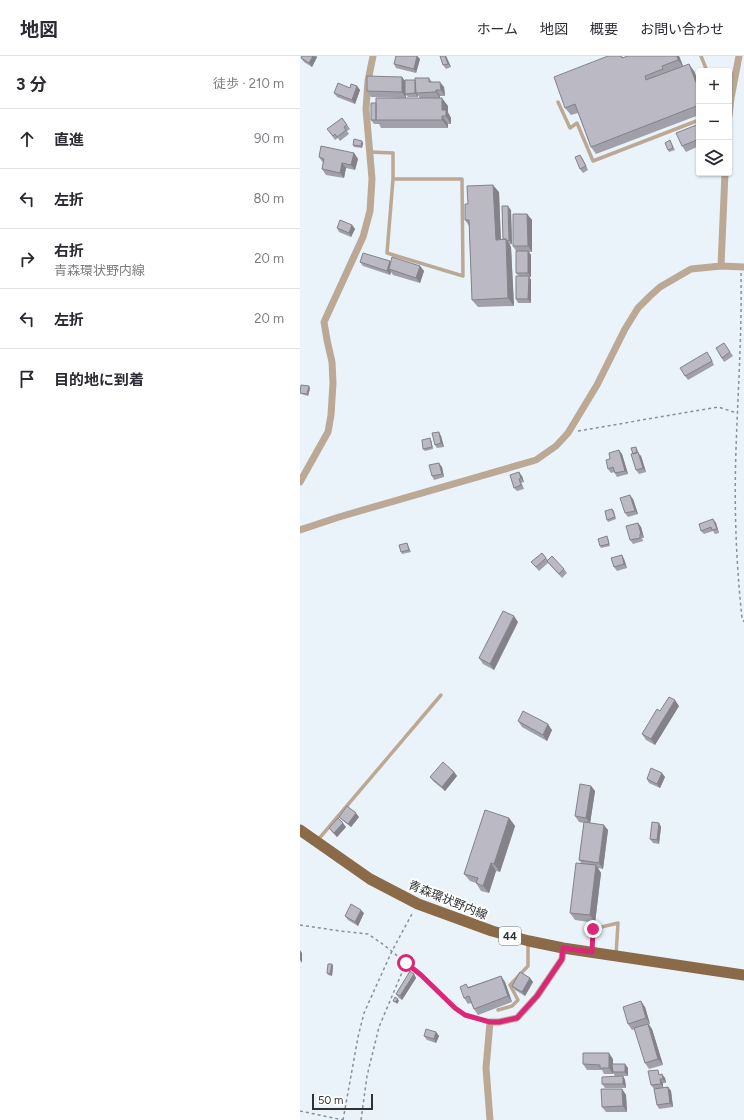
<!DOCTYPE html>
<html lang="ja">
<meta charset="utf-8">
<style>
:root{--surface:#fff;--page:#f2f2f3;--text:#2b2b33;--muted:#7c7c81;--line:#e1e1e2}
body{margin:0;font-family:Figtree,"Noto Sans JP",sans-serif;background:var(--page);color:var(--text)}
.controls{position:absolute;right:12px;top:12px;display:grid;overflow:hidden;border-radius:4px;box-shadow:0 1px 3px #0004}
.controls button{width:36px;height:36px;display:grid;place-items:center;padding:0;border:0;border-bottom:1px solid var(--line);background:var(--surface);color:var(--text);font:20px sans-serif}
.scale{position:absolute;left:12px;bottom:10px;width:61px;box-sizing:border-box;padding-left:4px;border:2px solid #303336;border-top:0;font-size:11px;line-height:14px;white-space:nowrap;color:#303336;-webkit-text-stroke:3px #fff;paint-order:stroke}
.stop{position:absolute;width:12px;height:12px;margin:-9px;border:3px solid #db2777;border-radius:50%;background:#fff}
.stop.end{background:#db2777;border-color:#fff;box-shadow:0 1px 4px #0008}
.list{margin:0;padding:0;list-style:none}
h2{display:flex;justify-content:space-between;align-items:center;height:52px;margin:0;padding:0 16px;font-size:17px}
h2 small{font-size:13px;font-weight:400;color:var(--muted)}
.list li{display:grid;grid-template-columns:26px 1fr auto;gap:12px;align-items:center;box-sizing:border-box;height:60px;padding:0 16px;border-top:1px solid var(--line)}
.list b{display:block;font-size:15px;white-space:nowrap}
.list p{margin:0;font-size:13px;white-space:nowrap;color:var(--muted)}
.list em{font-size:13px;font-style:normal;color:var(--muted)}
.icon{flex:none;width:22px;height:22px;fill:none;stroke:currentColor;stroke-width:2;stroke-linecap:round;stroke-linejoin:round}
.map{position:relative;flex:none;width:444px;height:1064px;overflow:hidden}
header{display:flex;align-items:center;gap:24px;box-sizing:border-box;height:56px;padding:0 20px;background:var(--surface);border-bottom:1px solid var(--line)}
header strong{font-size:19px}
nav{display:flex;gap:22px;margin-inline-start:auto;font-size:14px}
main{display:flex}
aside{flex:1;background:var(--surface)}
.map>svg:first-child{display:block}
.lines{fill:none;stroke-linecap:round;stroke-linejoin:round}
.path{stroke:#8a9095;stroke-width:1.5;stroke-dasharray:3 3;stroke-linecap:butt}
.service{stroke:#bba895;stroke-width:3.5}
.minor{stroke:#bba895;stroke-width:7}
.primary{stroke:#8b6a47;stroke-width:11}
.wall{fill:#a19fa9}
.shaded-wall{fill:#838289}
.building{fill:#bbb9c4;stroke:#838289}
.route{stroke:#db2777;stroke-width:5}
.labels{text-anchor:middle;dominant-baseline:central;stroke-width:4;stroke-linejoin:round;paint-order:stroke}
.shield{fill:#fff;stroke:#6e7072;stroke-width:1}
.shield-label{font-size:11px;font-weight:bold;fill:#303336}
.street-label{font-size:12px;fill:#303336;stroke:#fff}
</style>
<header>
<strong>地図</strong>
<nav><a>ホーム</a><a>地図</a><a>概要</a><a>お問い合わせ</a></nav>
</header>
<main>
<aside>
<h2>3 分<small>徒歩 · 210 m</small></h2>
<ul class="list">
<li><svg class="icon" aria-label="ahead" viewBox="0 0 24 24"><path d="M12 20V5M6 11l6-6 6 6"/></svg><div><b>直進</b></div><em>90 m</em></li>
<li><svg class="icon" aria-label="left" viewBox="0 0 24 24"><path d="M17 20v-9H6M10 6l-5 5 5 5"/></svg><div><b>左折</b></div><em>80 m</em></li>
<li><svg class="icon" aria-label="right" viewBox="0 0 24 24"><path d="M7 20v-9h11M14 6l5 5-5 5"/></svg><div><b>右折</b><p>青森環状野内線</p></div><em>20 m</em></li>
<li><svg class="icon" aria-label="left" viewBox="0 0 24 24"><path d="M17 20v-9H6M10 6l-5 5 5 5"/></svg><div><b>左折</b></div><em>20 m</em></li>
<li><svg class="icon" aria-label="arrive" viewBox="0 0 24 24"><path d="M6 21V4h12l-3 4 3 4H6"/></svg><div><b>目的地に到着</b></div></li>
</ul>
</aside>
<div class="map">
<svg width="444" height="1064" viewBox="0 0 444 1064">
<rect width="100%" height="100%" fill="#eaf3fa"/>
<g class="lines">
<path class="path" d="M441,217C442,276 438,334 436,393C434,450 436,506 442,562L444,566
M278,375L418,351L437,357
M0,869L40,875L68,878L84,889L121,919L155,952L165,959L183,964
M0,1055L43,1064
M43,1064L58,981L64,957L92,895L113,856
M61,1064L67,1020L79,971L106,907"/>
<path class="service" d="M401,0L407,15
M258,46L270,72L277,67L293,105L399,64
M70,96L93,97V123L87,197L163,220L162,123H93
M17,785L141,639
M292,895L293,873L318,867L316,899
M198,954L212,950L218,944L210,929L228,910V887"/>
<path class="minor" d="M429,60L431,42L439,0
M421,210L425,117
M0,426L28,376L31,359L33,327L32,306L27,284L24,266L63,181L70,155L72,123L66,53L68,25L73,0
M0,474L39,461L236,404L256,390L268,377L297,329L325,273L338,252L350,240L360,231L391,213L421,210L444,211
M190,1064L186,1012L190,966H199L217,962L237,940L262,903L263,892"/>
<path class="primary" d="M0,774L70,823L118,848L192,875L229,885L263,892L444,919"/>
</g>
<path class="wall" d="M2,0H17V1L12,11L4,6L1,2Z
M96,0H117L120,3L116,17L96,12L94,8Z
M140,0H146L151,11L146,13L143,9Z
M322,0L323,2L379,0L383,10L394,15L399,28V59L296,98L291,91L278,57L271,59L265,52Z
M129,22L132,26L144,31L145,40H140V42H129L148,50V56L151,62V68H148V72H81L79,68H74L71,64L76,47L120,42L118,39V41H108L106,39V42L71,41L67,35L105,25L115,24L116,25Z
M57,30L60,34L55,48L37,41L34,37L50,32Z
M42,62L50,73L47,75L49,78L40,85L38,82L35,84L27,73Z
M399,68V90L386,96L382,90Z
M370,84L375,94L369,96L368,94Z
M63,87L62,92L54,91L53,89Z
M54,97L58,103L55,114L46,112L44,122L26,119L22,113L23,107L19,101Z
M280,99L283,103L288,114L283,117L280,113Z
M199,136L201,183H203L211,154L212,188L209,189L211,191L214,250L178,251L172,244L169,170L165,164L168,148Z
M227,158L232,164V196H229L231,199V221H229L231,224V247H218L216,243L219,220L216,217V195L213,190Z
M52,169L55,173L51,181L39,176L37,172Z
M90,205L91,206L120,210L124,215L120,227L93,219L91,216L90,219L63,210L60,206Z
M424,287L433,300L424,306L416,292Z
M410,300L414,309L388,324L385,320Z
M0,332H10L8,340L1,338Z
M141,380L144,391L137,392L135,389Z
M131,384L133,393L125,395L123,393Z
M337,393L338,397L341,400L346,416L339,418L336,414L333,398Z
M322,398L328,418L317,421L314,416L311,417L308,413Z
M142,411L144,421L134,424L132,420Z
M210,419L222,420L224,426L221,427L224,433L217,435L214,432Z
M333,443L338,458L328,461L325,457Z
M312,453L314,455L316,463L308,466L307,464Z
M413,463L416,467L419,477L415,478L413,475L404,478L401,475Z
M338,467L341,471L344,482H342L343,485L333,488L330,484Z
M308,482L310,490L301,492L300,490Z
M107,487L108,489L111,496L102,498L101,496Z
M242,497L248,504L264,513L267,517L262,522L248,507L239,515L231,506Z
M324,503L327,512L317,515L314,511Z
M218,566L194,614L183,608L179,602Z
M379,650L355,689L346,684L342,678L360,655Z
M218,665L252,674L247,685L222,671Z
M154,716L157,720L145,735L133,725L130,721Z
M365,721L360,732L349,727L347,723Z
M291,730L295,735L290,767L308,774L303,813L298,812L301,817L295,867L275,864L270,857L282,808L279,804L284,767L279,766L275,760Z
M39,761H59L51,771L42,764Z
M209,762L215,770L200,816L196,815L189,837L181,835L176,827L170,825L164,818Z
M359,767L361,771L359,788L353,787L350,783Z
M46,771L37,781L32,776L29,772Z
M64,857L58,870L48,864L45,860Z
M32,908L33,910L32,920L28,919L27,917Z
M114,918L116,922L102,944L99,942L96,938Z
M201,920L205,926L212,946L178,959L174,953L171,947L168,948L164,942L166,928L168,931Z
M230,922L233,926L225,940L215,934L212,930Z
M345,951L350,968H349L352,973L363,1009L349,1013L345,1007L335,973L332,974L328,968Z
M136,976L139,980L136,987L127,984L124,980Z
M313,1003V1008H325L328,1012V1020H315L313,1017V1018H304L302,1014H287L283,1008Z
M361,1018L365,1022L366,1027H363V1032L368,1031L371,1035L373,1051L359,1053L357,1049L354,1033L351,1029Z
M323,1020L325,1024L326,1032H305L302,1028Z
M322,1033L326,1039L327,1056H306L302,1051Z"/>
<path class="shaded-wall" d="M13,0L17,1L12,11L9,7Z
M117,0L120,3L116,17L114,13Z
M145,0H146L151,11L148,8Z
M377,0H379L384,12L378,4Z
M389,8L394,15L399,28V34Z
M102,21L106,26L105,38L106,39V42L102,36Z
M115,24L118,28L116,37L118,39V41L115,37Z
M140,26L144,31L145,40L141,34Z
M57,30L60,34L55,48L52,44Z
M136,34L140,40V42L136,36Z
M142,42L148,50V57L151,62V68L142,54Z
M142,60L148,68V72L142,64Z
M62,85L63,87L62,92L61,90Z
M54,97L58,103L55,114L51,109Z
M42,107L46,112L44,122L40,117Z
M193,129L199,136L201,191L196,184Z
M208,150L211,154L212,188L209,184Z
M227,158L232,164V196L228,190Z
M52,169L55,173L51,181L49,177Z
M206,183L211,191L214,250L208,242Z
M228,195L231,199V221L228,217Z
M90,205L93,209L89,213L91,216L90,219L87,215Z
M120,210L124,215L120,227L116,222Z
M229,220L231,224V247L228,243Z
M9,330L10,332L8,340L7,338Z
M139,376L141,380L144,391L141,387Z
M130,382L131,384L133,393L132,391Z
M336,391L337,393L338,397L341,400L346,416L343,412L337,397Z
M319,394L322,398L328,418L325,415Z
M139,407L142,411L144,421L142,418Z
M219,416L222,420L224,426L221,422Z
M219,423L224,433L221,429Z
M330,439L333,443L338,458L335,455Z
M413,463L416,467L419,477L417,473Z
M338,467L341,471L344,482L341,478Z
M322,499L324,503L327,512L324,508Z
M214,560L218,566L194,614L190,608Z
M375,644L379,650L355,689L351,683Z
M248,668L252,674L247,685L243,679Z
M154,716L157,720L145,735L142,731Z
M362,717L365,721L360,732L357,728Z
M291,730L295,735L290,768L286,762Z
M56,757L59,761L51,771L48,768Z
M209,762L215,770L200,816L194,808Z
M43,767L46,771L37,781L34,777Z
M359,767L361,771L359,788L357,784Z
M304,769L308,774L303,813L299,807Z
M191,807L196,815L189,837L183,830Z
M296,809L301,817L295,867L290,859Z
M61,854L64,857L58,870L55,866Z
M0,894L2,897V907L0,904Z
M32,908L33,910L32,920L30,918Z
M114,918L116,922L102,944L100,940Z
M201,920L205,926L212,946L208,940Z
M230,922L233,926L225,940L222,936Z
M98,943L99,945L97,948L95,946Z
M341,945L345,951L350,968L346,962Z
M348,968L352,973L363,1009L358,1003Z
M136,976L139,980L136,987L134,983Z
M309,997L313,1003V1018L309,1012Z
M325,1008L328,1012V1020L325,1016Z
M362,1018L365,1022L366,1027L363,1023Z
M323,1020L325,1024L326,1032L323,1028Z
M360,1023L363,1027V1032L361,1028Z
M368,1031L371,1035L373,1051L370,1047Z
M322,1033L326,1039L327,1056L323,1050Z"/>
<path class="building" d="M2,0H13L9,7L1,2Z
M96,0H117L114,13L94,8Z
M140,0H145L148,8L143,9Z
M308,0H321L322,2L328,0H377L378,4L362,10L363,13L345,20L346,24L389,8L399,34V49L291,91L275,48L265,52L254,21Z
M67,20L102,21V36L67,35Z
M115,22H129V26H140L141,34H136V36L116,37Z
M105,24H115V37L105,38Z
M38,27L50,32L51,28L57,30L52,44L34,37Z
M76,42H142V54H146V60H142V64H76Z
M71,47H76V64H71Z
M42,62L47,69L44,71L46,74L37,81L35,78L33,80L27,73Z
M399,68V83L382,90L376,77Z
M54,83L62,85L61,90L53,89Z
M370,84L373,92L368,94L365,87Z
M21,90L54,97L51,109L42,107L40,117L22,113L24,103L19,101Z
M280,99L286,110L280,113L275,101Z
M193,129L196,184L206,183L208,242L172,244L169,164H165V148H168L167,130Z
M202,150H208L209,184L207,185L206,183H203Z
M213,158H227L228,190H213Z
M40,164L52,169L49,177L37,172Z
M216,195H228V217H216Z
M63,197L90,205L87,215L60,206Z
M92,201L120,210L116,222L89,213Z
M216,220H229L228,243H216Z
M424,287L430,296L422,302L416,292Z
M407,296L412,305L385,320L380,312Z
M1,329L9,330L7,338L0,337Z
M139,376L141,387L135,389L132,377Z
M130,382L132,391L123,393L122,384Z
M336,391L337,397L333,398L331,392Z
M319,394L325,415L315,417L313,411L308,413L306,404L310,403L309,397Z
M338,396L343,412L336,414L331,398Z
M139,407L142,418L132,420L129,409Z
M219,416L221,422L219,423L221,429L214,432L210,419Z
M330,439L335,455L325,457L320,442Z
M312,453L315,461L307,464L305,455Z
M413,463L417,473L412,474L411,471L401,475L399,468Z
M338,467L341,478H340V482L330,484L326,470Z
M307,480L309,488L300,490L298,483Z
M107,487L109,494L101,496L99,489Z
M242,497L246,502L236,511L231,506Z
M322,499L324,508L314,511L311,502Z
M252,500L264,513L259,518L247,505Z
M203,555L214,560L190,608L179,602Z
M369,641L375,644L351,683L342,678L357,653L360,655Z
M223,655L248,668L243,679L218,665Z
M143,706L154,716L142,731L130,721Z
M351,712L362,717L357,728L347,723Z
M280,728L291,730L286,762L275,760Z
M47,750L56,757L48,768L39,761Z
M185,754L209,762L194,808L191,807L183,830L176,827L178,822L164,818Z
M38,762L43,767L34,777L29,772Z
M284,766L304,769L299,807L279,804Z
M352,766L359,767L357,784L350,783Z
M276,807L296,809L290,859L270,857Z
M51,848L61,854L55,866L45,860Z
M28,908H32L30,918L27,917Z
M110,915L114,918L100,940L96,938Z
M220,916L230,922L222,936L212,930Z
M201,920L208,940L174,953L169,940L164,942L160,931L166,928L168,932Z
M95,941L98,943L95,946L93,945Z
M341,945L346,962L328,968L323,951Z
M348,968L358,1003L345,1007L334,972Z
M126,973L136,976L134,983L124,980Z
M283,997H309V1012H300V1009L283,1008Z
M312,1008H325V1016H313Z
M358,1014L359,1019L362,1018L363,1023H360L361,1028L351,1029L348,1015Z
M323,1020V1028H302V1021Z
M368,1031L370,1047L357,1049L354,1033Z
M301,1033H322L323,1050L302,1051Z"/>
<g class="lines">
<path class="route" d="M106,907L121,919L155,952L165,959L190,966H199L217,962L237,940L262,903L263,892L292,896L293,873"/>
</g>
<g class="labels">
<rect class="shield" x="199" y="871" width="22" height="18" rx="3"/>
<g class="shield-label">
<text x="210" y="880">44</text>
</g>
<g class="street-label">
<text transform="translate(148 844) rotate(22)">青森環状野内線</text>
</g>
</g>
</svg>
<div class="controls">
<button>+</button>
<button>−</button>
<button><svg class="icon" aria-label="layers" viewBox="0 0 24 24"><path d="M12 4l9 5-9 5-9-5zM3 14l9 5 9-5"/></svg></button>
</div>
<div class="scale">50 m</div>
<div class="stop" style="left:106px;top:907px"></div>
<div class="stop end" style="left:293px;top:873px"></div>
</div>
</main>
